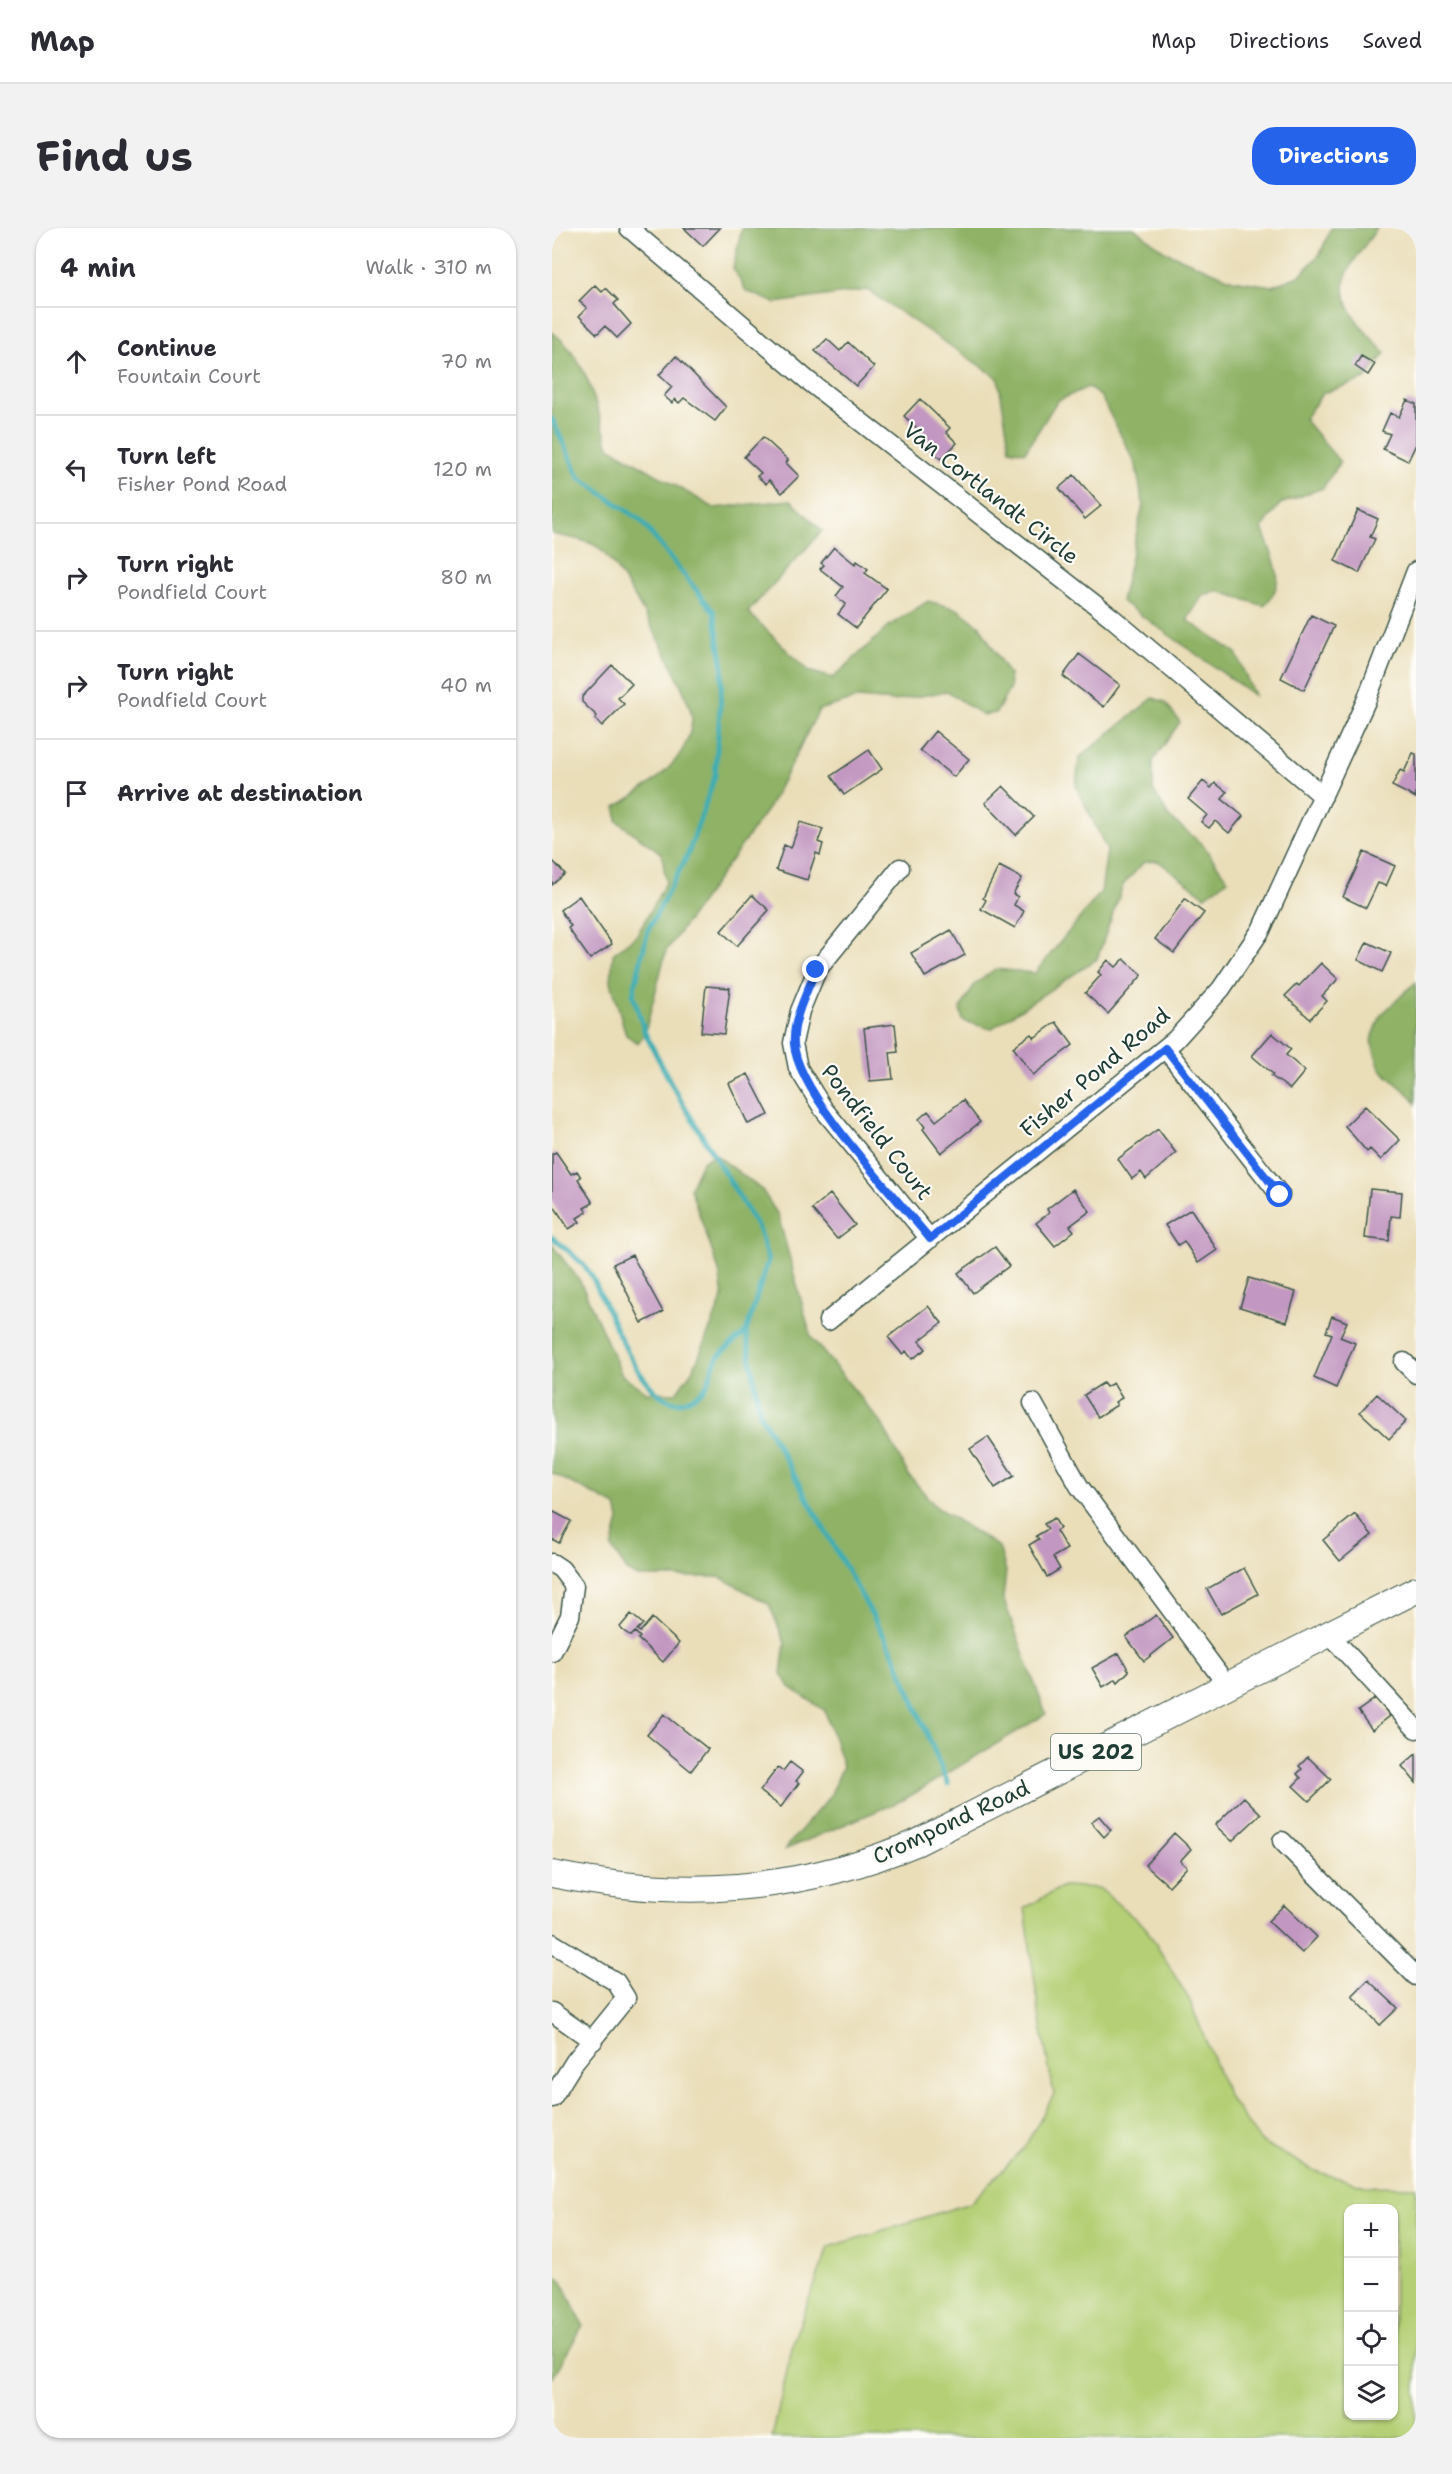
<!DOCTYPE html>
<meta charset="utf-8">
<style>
:root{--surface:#fff;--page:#f2f2f3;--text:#2b2b33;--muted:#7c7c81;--line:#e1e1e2;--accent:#2563eb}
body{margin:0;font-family:"Shantell Sans",sans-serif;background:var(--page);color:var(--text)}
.controls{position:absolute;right:18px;bottom:18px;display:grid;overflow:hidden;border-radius:12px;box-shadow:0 2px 4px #0004}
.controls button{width:54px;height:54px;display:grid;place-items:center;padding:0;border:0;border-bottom:2px solid var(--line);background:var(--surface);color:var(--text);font:30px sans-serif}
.stop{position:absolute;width:18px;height:18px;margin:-14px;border:4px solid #2563eb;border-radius:50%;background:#fff}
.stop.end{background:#2563eb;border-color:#fff;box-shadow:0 2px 6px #0008}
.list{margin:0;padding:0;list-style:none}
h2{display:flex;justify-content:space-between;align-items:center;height:78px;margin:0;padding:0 24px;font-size:26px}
h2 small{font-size:20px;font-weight:400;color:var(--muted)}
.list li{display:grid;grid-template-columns:39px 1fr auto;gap:18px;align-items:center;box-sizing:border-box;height:108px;padding:0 24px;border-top:2px solid var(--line)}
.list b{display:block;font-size:22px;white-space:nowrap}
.list p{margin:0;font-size:20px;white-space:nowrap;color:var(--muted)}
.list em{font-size:20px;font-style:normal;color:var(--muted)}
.icon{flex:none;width:33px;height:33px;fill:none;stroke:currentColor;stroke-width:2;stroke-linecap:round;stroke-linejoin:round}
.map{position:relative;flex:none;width:864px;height:2210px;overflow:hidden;border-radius:24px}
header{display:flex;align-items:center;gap:36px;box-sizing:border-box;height:84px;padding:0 30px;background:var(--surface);border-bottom:2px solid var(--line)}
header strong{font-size:28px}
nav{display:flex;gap:33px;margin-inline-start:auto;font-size:21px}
.intro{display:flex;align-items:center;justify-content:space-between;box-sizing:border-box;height:144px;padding:0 36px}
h1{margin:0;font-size:42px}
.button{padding:15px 27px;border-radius:24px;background:var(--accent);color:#fff;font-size:21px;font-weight:700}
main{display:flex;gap:36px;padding:0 36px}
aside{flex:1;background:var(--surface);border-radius:24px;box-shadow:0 2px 4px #0004}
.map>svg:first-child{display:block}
.green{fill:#b4cf74;stroke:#6a8654;stroke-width:1.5;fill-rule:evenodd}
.forest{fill:#8fb266;stroke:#57784d;stroke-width:1.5}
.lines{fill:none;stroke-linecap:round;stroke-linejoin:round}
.stream{stroke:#3cadb4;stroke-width:5}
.building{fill:#c297c1}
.minor-casing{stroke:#3d5548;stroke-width:21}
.highway-casing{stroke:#3d5548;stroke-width:28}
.minor{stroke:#fff;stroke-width:18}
.highway{stroke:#fff;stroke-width:26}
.route{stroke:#2563eb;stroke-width:8}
.labels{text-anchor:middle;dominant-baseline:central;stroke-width:4.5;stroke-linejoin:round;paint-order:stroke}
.shield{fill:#fdfcf7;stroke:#62766e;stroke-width:1.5}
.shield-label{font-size:21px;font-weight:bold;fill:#1f3d34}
.street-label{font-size:22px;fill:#1f3d34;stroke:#fdfcf7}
</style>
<header>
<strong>Map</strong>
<nav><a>Map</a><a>Directions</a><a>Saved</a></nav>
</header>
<div class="intro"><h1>Find us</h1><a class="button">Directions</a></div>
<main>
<aside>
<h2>4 min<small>Walk · 310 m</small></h2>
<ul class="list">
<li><svg class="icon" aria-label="ahead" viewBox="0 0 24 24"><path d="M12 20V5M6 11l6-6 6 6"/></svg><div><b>Continue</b><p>Fountain Court</p></div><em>70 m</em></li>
<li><svg class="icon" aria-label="left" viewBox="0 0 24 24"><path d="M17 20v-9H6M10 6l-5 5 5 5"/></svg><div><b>Turn left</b><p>Fisher Pond Road</p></div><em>120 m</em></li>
<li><svg class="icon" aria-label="right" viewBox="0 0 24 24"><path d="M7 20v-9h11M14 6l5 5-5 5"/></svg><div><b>Turn right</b><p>Pondfield Court</p></div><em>80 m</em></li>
<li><svg class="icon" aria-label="right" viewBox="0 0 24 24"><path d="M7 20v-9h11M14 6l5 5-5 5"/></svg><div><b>Turn right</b><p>Pondfield Court</p></div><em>40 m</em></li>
<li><svg class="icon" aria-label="arrive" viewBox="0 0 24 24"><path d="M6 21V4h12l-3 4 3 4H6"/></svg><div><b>Arrive at destination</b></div></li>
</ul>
</aside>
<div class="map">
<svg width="864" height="2210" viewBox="0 0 864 2210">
<rect width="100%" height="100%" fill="#fdfcf7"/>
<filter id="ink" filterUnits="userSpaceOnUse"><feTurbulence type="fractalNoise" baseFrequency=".0167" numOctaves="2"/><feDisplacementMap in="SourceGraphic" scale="12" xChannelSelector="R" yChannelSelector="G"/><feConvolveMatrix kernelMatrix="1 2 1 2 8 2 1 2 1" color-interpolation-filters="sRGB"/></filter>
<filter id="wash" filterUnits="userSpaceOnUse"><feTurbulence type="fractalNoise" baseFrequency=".008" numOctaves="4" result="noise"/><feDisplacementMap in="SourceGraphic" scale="24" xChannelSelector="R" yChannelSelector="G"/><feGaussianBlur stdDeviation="1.35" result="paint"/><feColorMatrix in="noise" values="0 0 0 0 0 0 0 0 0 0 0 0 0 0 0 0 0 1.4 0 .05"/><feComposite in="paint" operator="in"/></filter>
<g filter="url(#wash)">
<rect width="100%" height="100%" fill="#eadeb9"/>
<path class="green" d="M511,1658L547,1660L594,1700L637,1771L676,1868L708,1913L763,1943L814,1958L864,1959V2210H220L242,2111L277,2019L418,1975L472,1920L502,1866L488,1793L473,1680ZM796,1980H842V2188H796Z"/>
<path class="forest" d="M190,0H582L614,24L681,52L720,58L747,48L768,26L779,0H825C816,14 800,32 794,48C784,78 816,106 833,125L813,151L771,165L752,191L788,234L771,260L728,276L710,300C720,330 738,353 712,378L666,363L651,367L635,392L684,425L702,467L569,373L591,277L584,237L549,169L536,159L505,173L473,224L458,221L446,150L315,62L223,75L194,63L181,40Z
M0,104C36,130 44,179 57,219L162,280L239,272L270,303L196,384L256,443L281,450L338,397L376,373L405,381L428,398L457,447L458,460L444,485L430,487L395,463L342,473L306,470L267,482L217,579L114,723L93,805L86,815L74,807L59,754L61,726L85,707L114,654L110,626L65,593L64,579C95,559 136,535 140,493C142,469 66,330 44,318C33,311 13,309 0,306Z
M601,470L613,474L628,494L601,533V562L617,589L650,616L676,652L653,668L606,633L592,634L571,657L545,731L439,801L411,793L408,781L423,756L443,741L483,745L549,664L555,622L524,558L527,530Z
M864,754V876L860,869L828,841L819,813L829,787Z
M163,926L210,962L226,987L259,1109L330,1196L356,1246L384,1279L447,1319L454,1343L451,1370L494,1486L353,1571L232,1622L278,1568L291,1538L273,1483L238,1459L229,1445L233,1415L217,1376L168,1349H86L75,1343L60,1320L67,1292L64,1278L0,1245V1017L28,1053L70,1147L95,1164L124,1165L142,1140L171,1069L167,1043L138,960L150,934Z
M0,2047L9,2052L31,2097L0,2151Z"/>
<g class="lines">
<path class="stream" d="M0,191L27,249L88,292L162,384L171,439L163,548L136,626L96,702L81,766L93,805L122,861L206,1000L216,1032L194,1104L208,1186L342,1426L396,1556
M0,1009C12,1020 31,1033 39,1047C54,1072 93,1194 137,1171C162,1158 154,1152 164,1132C170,1122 186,1112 194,1104"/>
</g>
<g id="blocks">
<path class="building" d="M132,0H168L151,18Z
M43,57L50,64L54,60L66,72L62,76L79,96L65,110L53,98L45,106L27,88L35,80L27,73Z
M275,111L288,123L296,114L322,139L304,158L263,123Z
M124,128L174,179L163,193L132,170L127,175L123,171L120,175L112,168L120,159L107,147Z
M809,128L823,136L816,147L803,138Z
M368,171L398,200L394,204L405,215L389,231L363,206L367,202L352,188Z
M855,172L864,176V216L856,233L831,221L838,206L830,203L838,185L847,189Z
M211,209L236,232L234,235L247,248L230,265L217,252L214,256L205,248L209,245L192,229Z
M522,247L549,278L533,291L507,260Z
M806,282L826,291L818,309L823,311L807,345L783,333Z
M282,319L303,336L305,333L316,341L313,345L335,361L304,400L286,386L294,376L284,368L291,359L268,341L272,337L269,335Z
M759,387L782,398L752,462L729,450Z
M527,426L568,457L552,479L511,448Z
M60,437L80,456L66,470L72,476L50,498L43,491L45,488L30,474V469Z
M383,503L417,531L402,549L368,522Z
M317,522L330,541L292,567L279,548Z
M861,525L864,526V570L840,558L848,542L852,544Z
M651,553L659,560L663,555L675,564L670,571L691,588L677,605L663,593L657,600L649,594L655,587L636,571Z
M451,558L482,589L464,607L433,575Z
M248,594L271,601L266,614L271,616L268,627L264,625L255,652L224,642L232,617L239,620Z
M812,624L843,638L834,658L826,655L814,680L791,669Z
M0,632L13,646L0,657Z
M447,638L470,650L461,666L466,669L462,677L472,683L463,700L429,681L434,672L431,670Z
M200,667L217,682L185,718L169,703Z
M27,668L60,716L38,731L16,700L19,698L8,682Z
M633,671L652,685L622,725L603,711Z
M399,702L413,727L373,749L359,725Z
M815,714L839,725L830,744L806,732Z
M572,731L590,747L556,786L533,765L549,747L546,744L556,732L564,739Z
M769,735L786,751L770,768L775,773L758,791L733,768L745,756L747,758Z
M154,758L178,760L172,806L149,804Z
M504,794L521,817L481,847L461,819L479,806L482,810Z
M343,796L346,824L338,825L341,851L318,853L312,800Z
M720,805L739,821L734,827L753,843L738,861L719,848L721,846L700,828Z
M196,846L217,887L196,896L177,855Z
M411,872L428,894L389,925L371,901L373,899L367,891L376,883L384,893Z
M813,878L848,912L829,932L818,921L815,924L793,898Z
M606,901L624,925L594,951L589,944L580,951L566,931Z
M4,924L19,946L25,943L29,949L26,951L41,975L32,980L35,984L25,990L28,994L17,1001L0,975V926Z
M521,961L538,983L518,998L522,1003L503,1018L484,995L497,985L495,981Z
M818,961L850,964L848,989L839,988L837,1013L813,1010Z
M278,966L303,997L285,1011L260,981Z
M639,981L665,1022L646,1035L632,1013L626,1017L613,997Z
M443,1019L457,1038L421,1065L406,1045Z
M80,1027L111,1084L90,1095L61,1036Z
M697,1050L744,1064L735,1094L688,1079Z
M376,1078L390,1095L367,1113L374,1121L360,1131L354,1123L350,1126L336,1109Z
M780,1088L795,1094L788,1109L803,1115L784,1160L762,1150L780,1106L774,1104Z
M551,1155L554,1159L561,1155L570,1170L563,1174L565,1177L546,1189L532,1167Z
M825,1166L854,1193L837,1211L808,1184Z
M436,1209L462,1248L443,1260L418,1221Z
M0,1283L19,1293L7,1315L0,1311Z
M803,1286L820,1307L788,1333L771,1312Z
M502,1290L508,1300L504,1303L515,1321L501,1329L508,1341L495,1349L477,1317L487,1311L484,1308L496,1301L492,1296Z
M692,1340L706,1366L669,1386L655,1361Z
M79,1386L91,1396L85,1402L88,1404L100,1390L127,1415L111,1434L86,1411L88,1409L83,1404L79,1408L70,1402L68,1399Z
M604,1387L621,1410L592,1433L574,1409Z
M567,1425L577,1443L566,1454L564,1451L551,1459L540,1440Z
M824,1470L838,1488L820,1502L806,1483Z
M112,1486L156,1521L139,1543L95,1507Z
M864,1526V1555L850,1538Z
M756,1529L779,1551L757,1573L741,1558L749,1550L745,1546L750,1541L747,1538Z
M238,1534L251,1544L244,1553L247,1555L229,1579L208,1563L226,1539L231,1543Z
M692,1569L709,1586L680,1613L663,1597Z
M547,1588L559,1602L552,1609L539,1594Z
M622,1605L639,1621L628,1633L635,1639L617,1658L593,1637Z
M732,1677L765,1709L750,1725L716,1693Z
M816,1752L846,1780L828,1797L800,1768Z"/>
</g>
</g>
<g filter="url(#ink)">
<use href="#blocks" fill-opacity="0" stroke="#3d5548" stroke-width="1.5"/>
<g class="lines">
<g class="minor-casing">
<path id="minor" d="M77,0L254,151L559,389L771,568
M348,640L265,742L248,783L241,815L246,840L272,882L378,1011
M613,820L728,967
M276,1093L623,812L669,761L709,702L814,473L864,343
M852,1134L864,1146
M481,1175L527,1258L675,1457
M0,1335L9,1341L22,1358L18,1388L0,1424
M778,1407L864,1501
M730,1613L864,1748
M0,1715L64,1754L74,1770L23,1833L0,1870
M0,1784L41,1813"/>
</g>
<g class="highway-casing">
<path id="highway" d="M0,1646C128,1672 245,1665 366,1614L864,1362"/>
</g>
<use href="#minor" class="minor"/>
<use href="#highway" class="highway"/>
</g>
</g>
<g class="lines" filter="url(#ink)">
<path class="route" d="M264,742C255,764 240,792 242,816C245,866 344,969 378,1011L613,820L728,967"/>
</g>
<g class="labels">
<rect class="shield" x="499" y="1506" width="90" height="36" rx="4.5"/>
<g class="shield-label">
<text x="544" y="1524">US 202</text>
</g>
<g class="street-label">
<text transform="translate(439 265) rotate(38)">Van Cortlandt Circle</text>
<text transform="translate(543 844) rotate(-40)">Fisher Pond Road</text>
<text transform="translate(325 904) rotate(52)">Pondfield Court</text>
<text transform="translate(399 1594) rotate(-25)">Crompond Road</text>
</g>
</g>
</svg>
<div class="controls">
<button>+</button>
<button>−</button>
<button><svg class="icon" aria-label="locate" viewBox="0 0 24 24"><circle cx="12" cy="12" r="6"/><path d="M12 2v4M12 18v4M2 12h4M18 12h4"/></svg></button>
<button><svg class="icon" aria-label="layers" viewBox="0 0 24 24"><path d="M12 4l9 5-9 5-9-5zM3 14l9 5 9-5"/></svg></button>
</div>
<div class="stop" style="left:728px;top:967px"></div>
<div class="stop end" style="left:264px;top:742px"></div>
</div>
</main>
